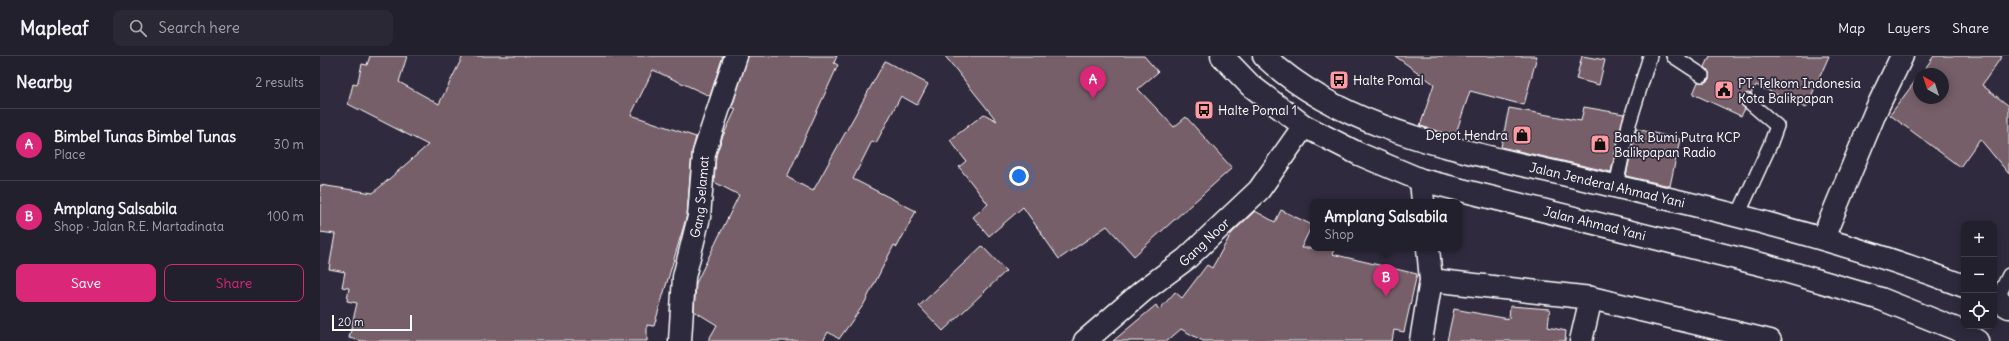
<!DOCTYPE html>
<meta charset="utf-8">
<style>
:root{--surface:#23202e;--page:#2b2836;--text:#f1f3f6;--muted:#a3a3aa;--line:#403e4a;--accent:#db2777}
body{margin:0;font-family:Delius,sans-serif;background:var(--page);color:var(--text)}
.controls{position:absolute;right:12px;bottom:12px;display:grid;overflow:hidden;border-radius:8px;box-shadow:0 2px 10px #0003}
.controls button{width:36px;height:36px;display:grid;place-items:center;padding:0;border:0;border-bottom:1px solid var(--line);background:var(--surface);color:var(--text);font:20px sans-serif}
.compass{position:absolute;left:1593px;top:12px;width:36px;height:36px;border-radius:50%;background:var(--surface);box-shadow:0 2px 10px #0003;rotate:321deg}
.scale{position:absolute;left:12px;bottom:10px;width:80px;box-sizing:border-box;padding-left:4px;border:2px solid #fff;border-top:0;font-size:11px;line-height:14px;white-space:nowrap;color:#fff;-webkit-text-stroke:3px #2f2a3d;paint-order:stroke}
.you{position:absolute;left:699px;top:120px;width:14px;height:14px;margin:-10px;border:3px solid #fff;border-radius:50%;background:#1a73e8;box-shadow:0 0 0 6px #1a73e833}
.badge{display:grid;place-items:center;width:26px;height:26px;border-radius:50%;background:var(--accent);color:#fff;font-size:13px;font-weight:700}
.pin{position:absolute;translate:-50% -33px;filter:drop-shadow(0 1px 2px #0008)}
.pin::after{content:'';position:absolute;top:21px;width:14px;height:12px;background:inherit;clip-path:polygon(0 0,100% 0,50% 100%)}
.popup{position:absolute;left:990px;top:143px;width:152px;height:52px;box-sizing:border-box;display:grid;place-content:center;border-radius:8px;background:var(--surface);filter:drop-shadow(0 1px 3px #0005);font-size:13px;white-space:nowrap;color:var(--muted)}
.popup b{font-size:15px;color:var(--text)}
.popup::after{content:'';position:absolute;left:50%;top:100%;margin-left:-8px;border:8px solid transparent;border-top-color:var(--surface)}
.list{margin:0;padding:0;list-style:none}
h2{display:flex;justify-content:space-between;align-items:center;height:52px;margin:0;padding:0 16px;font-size:17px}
h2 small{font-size:13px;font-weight:400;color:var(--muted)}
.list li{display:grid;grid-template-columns:26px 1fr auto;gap:12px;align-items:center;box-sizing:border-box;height:72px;padding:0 16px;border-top:1px solid var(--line)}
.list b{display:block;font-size:15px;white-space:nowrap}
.list p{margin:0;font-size:13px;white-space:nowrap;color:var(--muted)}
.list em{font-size:13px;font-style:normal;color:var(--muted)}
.actions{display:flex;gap:8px;padding:12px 16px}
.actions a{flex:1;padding:9px 0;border:1px solid var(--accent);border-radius:8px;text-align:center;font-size:14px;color:var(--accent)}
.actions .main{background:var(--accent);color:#fff}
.icon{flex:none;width:22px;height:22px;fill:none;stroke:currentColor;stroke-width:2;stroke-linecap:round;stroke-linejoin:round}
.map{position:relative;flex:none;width:1689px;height:285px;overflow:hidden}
header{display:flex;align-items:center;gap:24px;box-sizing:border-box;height:56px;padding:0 20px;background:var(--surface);border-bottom:1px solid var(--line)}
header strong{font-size:19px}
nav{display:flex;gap:22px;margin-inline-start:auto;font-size:14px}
.search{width:280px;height:36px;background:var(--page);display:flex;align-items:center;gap:10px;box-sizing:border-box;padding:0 14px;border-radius:8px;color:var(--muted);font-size:15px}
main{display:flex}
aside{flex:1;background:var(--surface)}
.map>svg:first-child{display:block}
.building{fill:#765e68;stroke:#fff}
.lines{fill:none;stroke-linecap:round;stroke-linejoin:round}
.service-casing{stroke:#fff;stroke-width:16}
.minor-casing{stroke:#fff;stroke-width:25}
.tertiary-casing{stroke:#fff;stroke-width:25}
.secondary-casing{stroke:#fff;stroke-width:25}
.service{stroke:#2f2a3d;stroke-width:13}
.minor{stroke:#2f2a3d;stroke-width:22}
.tertiary{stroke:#2f2a3d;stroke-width:22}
.secondary{stroke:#2f2a3d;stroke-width:22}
.labels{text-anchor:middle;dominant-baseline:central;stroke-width:3.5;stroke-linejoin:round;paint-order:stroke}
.poi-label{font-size:13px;fill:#fff;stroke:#2f2a3d;text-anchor:start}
.street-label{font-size:13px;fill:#fff;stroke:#2f2a3d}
</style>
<header>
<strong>Mapleaf</strong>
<div class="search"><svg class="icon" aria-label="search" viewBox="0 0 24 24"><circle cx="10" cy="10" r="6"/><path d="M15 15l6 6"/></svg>Search here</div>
<nav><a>Map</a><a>Layers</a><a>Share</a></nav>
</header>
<main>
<aside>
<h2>Nearby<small>2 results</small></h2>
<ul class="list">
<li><span class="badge">A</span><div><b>Bimbel Tunas Bimbel Tunas</b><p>Place</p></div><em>30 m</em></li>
<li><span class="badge">B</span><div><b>Amplang Salsabila</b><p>Shop · Jalan R.E. Martadinata</p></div><em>100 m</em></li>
</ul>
<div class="actions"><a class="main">Save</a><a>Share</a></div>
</aside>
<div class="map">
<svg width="1689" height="285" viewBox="0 0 1689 285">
<rect width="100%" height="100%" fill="#2f2a3d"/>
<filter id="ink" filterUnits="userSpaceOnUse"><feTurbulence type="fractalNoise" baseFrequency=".025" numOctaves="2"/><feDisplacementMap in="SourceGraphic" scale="8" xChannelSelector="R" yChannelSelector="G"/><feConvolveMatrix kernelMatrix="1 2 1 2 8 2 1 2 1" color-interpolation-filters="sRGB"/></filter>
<g filter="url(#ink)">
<path class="building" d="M50,0H87L79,26L119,48L143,0H403L390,40L333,14L311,59L376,81L372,96L367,159L334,270L327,269V285H42L29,282L37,247L27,245L29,232L22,231L25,216L9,213L15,178L0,176V129L53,137L108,89L28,48L33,28L37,29L42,8L47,9Z
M428,0H517L514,7L518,9L467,121L493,135L565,5L608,28L597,49L581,40L556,87L552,85L533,123L596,155L577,191L574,189L544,248L519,283L508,276L503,285H388L397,269L374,255L376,227L419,139L394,126L396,99L402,82L416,53L412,51Z
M625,0H824L838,16L818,33L854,71L866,61L912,112L814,200L787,170L739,203L703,151L669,180L653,161L668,148L639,111L646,105L630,84L664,58L677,65Z
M1075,0H1217L1204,49L1150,35L1135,80L1100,70L1114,28Z
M1262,0L1285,4L1279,29L1256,23Z
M1390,0H1509L1486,52L1436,29L1431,38H1425L1420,43L1421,48L1425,53L1421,60L1373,38L1378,26H1385L1389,23V16L1385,11Z
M1614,0H1682L1662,29L1689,50V118L1660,83L1640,111L1570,59L1599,20V42H1623V18H1601Z
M1264,51L1304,58L1291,116L1181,91L1189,52L1261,65Z
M1316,73L1360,83L1350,130L1306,120Z
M961,154L992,169L981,192H1015L1012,198L1097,218L1084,276L1074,274L1072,285H883L861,273L847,285H793L836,249L839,254L855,236L862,242L887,209L892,212L911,178L935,155L955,166Z
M662,190L686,215L623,275L599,250Z
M1190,250L1230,253L1228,271L1246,275L1245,285H1127L1134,253L1189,263Z"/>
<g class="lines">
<g class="service-casing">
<path id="service" d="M1353,0L1382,19
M1296,130L1309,68L1330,0
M1418,159L1450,89L1457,70L1428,45
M1677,243L1689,219"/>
</g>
<g class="minor-casing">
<g id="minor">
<path d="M1503,182L1557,52L1582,0"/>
<path d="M1111,224L1271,242L1450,285"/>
<path id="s1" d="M360,285L364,221L379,161L384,97L416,0"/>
<path id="s2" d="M765,285L823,235L866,203L939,134L984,70"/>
<path d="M1261,285L1271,242"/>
</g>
</g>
<g class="tertiary-casing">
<path id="tertiary" d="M1101,124L1103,146
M1101,285L1111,224L1108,192"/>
</g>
<g class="secondary-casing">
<g id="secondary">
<path id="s3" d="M902,0L930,29L984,70L1039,98L1101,124L1448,210L1561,243L1641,275L1657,285"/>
<path id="s4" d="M944,0C1013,65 1108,87 1198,108C1244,118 1290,129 1336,140C1441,164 1544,192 1644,230"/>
<path d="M1674,242L1689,251"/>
</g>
</g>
<use href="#service" class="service"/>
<use href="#minor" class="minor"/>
<use href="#tertiary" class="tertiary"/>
<use href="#secondary" class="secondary"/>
</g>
</g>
<defs>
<g id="bus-square" transform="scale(1)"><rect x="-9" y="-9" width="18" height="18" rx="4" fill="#ff9aa2" stroke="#2f2a3d"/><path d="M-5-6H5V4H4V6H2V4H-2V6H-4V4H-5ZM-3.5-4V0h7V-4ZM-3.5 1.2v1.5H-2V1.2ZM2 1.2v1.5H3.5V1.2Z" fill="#111"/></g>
<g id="civic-square" transform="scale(1)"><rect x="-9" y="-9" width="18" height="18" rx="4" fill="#ff9aa2" stroke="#2f2a3d"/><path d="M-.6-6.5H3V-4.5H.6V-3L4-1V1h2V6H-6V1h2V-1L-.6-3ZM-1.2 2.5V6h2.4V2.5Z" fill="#111"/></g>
<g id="shop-square" transform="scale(1)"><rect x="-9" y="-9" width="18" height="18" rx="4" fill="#ff9aa2" stroke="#2f2a3d"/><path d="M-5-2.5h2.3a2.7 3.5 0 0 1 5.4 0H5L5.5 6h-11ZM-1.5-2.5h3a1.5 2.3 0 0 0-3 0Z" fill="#111"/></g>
</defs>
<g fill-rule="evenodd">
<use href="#bus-square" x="1019" y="24"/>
<use href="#civic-square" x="1404" y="34"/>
<use href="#bus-square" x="884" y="54"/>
<use href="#shop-square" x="1202" y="79"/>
<use href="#shop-square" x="1280" y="88"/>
</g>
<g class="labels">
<g class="poi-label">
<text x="1033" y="24">Halte Pomal</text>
<text x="1418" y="27">PT. Telkom Indonesia<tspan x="1418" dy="15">Kota Balikpapan</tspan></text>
<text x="898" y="54">Halte Pomal 1</text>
<text x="1188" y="79" text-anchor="end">Depot Hendra</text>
<text x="1294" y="81">Bank Bumi Putra KCP<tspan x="1294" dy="15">Balikpapan Radio</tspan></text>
</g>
<g class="street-label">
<text stroke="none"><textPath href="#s4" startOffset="371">Jalan Jenderal Ahmad Yani</textPath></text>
<text stroke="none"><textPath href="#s1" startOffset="146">Gang Selamat</textPath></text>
<text stroke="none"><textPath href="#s3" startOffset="416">Jalan Ahmad Yani</textPath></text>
<text stroke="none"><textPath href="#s2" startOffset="155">Gang Noor</textPath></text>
</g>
</g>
</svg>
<div class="controls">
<button>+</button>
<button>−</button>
<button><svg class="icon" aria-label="locate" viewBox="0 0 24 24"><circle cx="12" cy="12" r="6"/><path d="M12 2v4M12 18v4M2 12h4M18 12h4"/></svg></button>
</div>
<svg class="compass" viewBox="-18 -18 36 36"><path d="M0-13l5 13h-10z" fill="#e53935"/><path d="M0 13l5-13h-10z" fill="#a3a3aa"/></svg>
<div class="scale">20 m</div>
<div class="you"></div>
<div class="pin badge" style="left:773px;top:43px">A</div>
<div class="pin badge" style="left:1066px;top:241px">B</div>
<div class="popup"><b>Amplang Salsabila</b>Shop</div>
</div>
</main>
